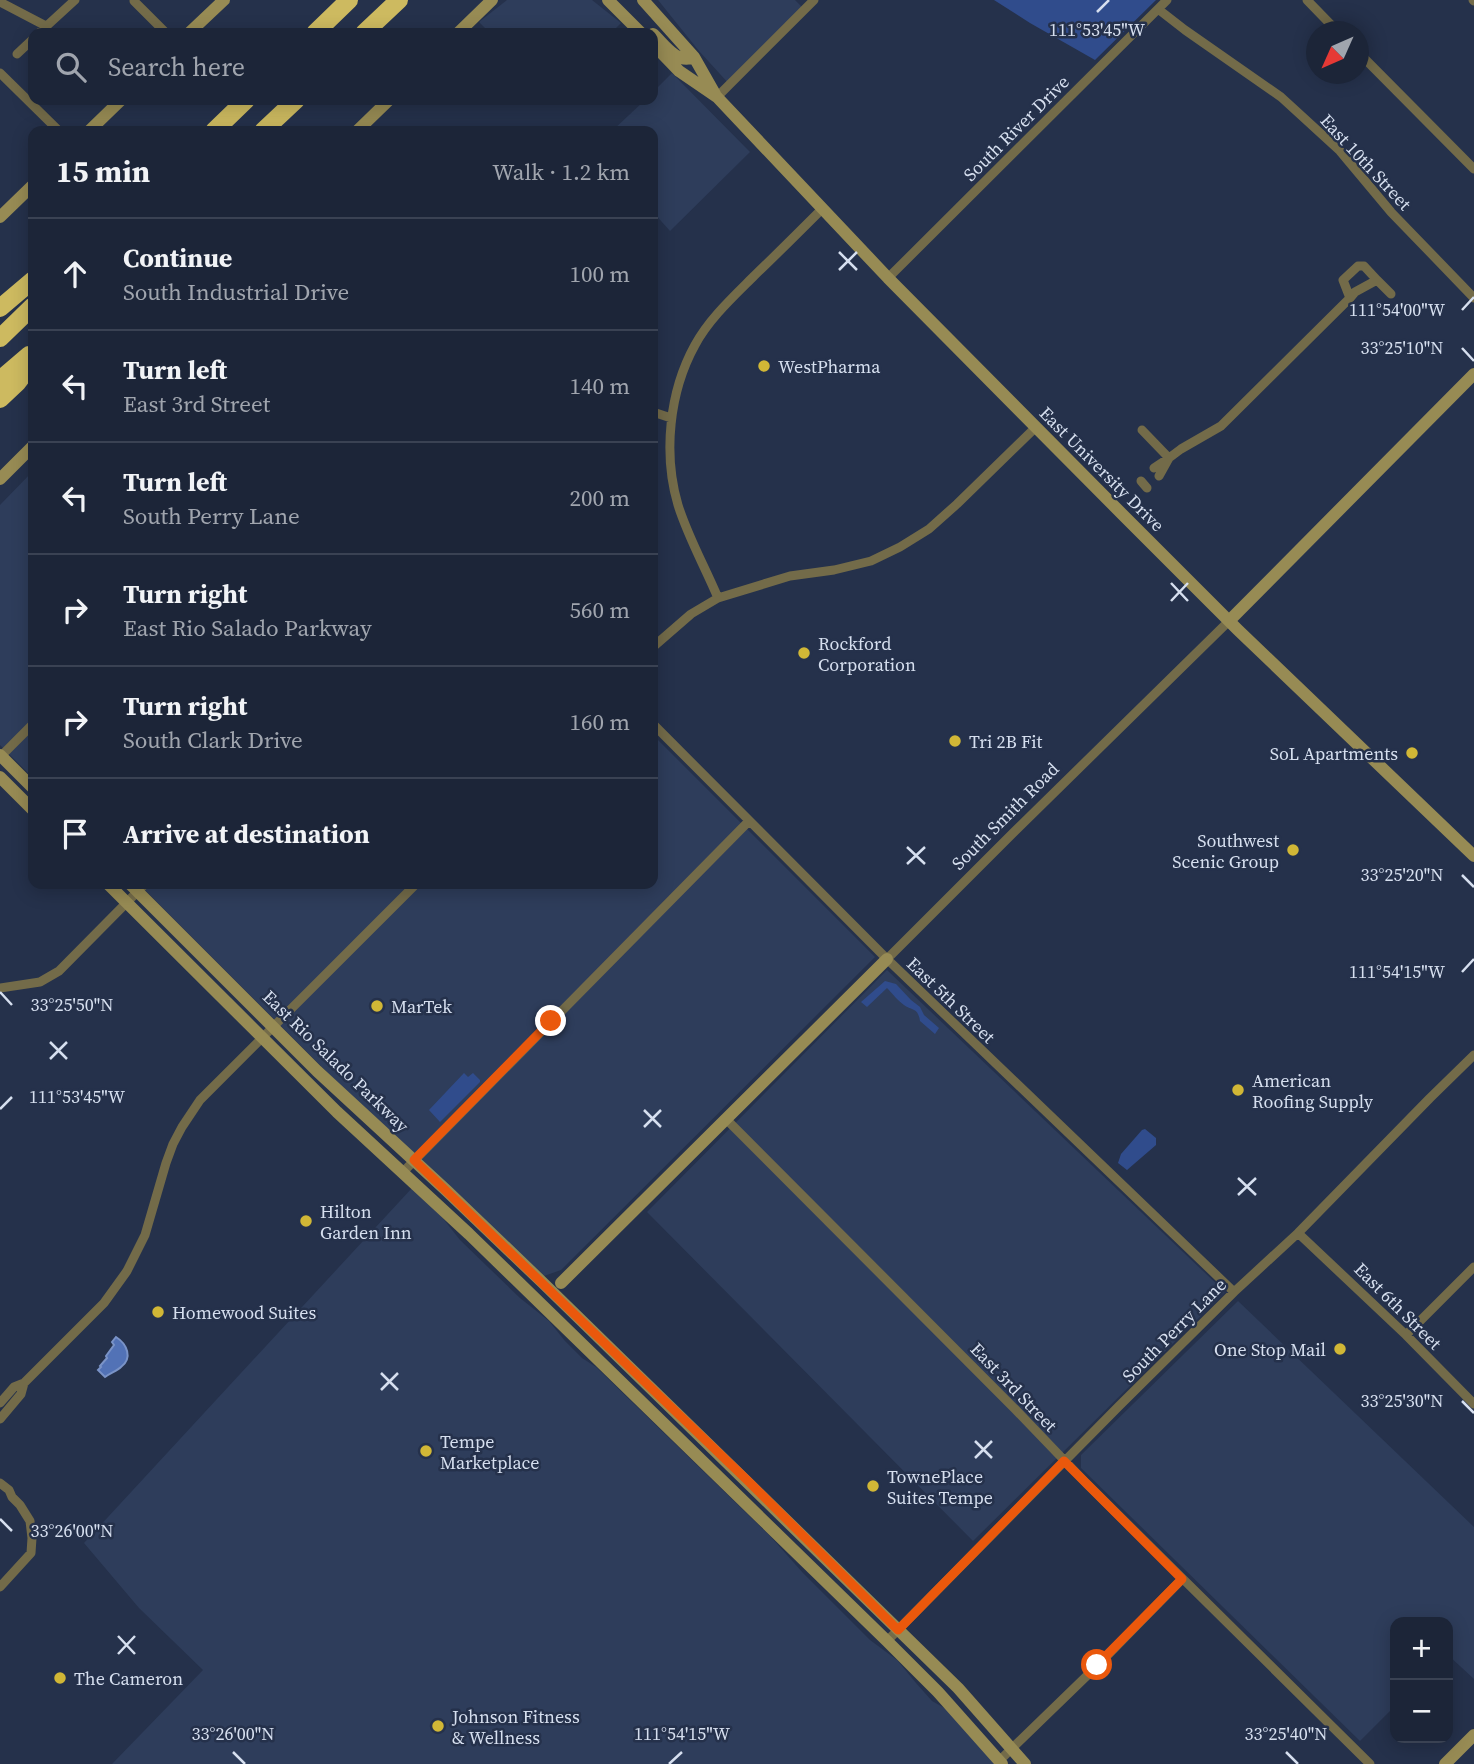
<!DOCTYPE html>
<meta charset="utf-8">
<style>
:root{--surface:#1c2538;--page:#252d40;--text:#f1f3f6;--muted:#a0a5ae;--line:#3a4253}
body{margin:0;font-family:"Source Serif 4",serif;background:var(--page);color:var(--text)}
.controls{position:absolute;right:21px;bottom:21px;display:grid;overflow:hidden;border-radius:14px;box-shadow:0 4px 18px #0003}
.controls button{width:63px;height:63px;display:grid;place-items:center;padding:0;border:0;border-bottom:2px solid var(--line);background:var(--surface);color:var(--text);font:35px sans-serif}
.compass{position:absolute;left:1306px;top:21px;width:63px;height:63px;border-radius:50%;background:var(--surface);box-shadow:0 4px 18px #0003;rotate:225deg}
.stop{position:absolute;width:21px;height:21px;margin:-16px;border:5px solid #ea580c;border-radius:50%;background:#fff}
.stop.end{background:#ea580c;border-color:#fff;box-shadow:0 2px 7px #0008}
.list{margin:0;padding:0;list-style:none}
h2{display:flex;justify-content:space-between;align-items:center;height:91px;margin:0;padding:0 28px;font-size:30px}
h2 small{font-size:23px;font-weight:400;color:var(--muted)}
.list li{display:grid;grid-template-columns:46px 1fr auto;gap:21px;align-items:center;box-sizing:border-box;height:112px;padding:0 28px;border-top:2px solid var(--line)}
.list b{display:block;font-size:26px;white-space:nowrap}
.list p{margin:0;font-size:23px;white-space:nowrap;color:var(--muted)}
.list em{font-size:23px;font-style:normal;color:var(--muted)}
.icon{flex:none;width:38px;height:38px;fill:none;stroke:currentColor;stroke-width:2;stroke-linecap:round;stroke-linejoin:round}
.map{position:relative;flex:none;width:1474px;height:1764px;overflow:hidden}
.search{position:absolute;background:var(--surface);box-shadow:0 4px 18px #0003;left:28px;top:28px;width:630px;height:77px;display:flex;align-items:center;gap:18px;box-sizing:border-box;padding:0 24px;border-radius:14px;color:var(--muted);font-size:26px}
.panel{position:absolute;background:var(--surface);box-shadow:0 4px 18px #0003;left:28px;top:126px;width:630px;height:763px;border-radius:14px}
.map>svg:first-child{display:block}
.built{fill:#2e3d5b}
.green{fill:#304c8c}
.water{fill:#5272b6;stroke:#7a93c7;stroke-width:2}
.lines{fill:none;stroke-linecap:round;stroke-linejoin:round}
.street{stroke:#736b49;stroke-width:9}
.secondary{stroke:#978b54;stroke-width:12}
.highway{stroke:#cdba60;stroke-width:18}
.route{stroke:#ea580c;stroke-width:9}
.ticks{fill:none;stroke:#d6dfef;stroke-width:2.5}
.poi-dot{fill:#d1b736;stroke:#25314b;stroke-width:2.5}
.labels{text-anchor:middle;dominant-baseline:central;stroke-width:5;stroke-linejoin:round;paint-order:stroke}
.street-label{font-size:18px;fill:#d6dfef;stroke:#25314b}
.poi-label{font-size:18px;fill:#d6dfef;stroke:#25314b;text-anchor:start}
.ticks-label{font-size:18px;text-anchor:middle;fill:#d6dfef;stroke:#25314b;stroke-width:5;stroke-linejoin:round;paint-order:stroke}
</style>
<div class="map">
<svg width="1474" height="1764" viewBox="0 0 1474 1764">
<rect width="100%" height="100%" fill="#25314b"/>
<path class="built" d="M507,0H592L621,23L611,33H490L479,22Z
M658,0H795L805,10L730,85L699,51Z
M672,73L750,152L670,231L653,212V131H612L645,100H653V92Z
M33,471V778L0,745V505Z
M653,735L875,957L561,1270L544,1276L347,1092L139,884H653Z
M887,970L1225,1292L973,1541L647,1212Z
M412,1188L434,1207L460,1240L520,1298L549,1321L565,1341L582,1358L596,1367L770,1536L803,1573L870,1640L897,1660L916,1683L932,1701L948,1710L995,1764H112L203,1670L139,1608L84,1543Z
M1238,1301L1474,1527V1679L1448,1655V1622H1395V1706L1360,1741L1081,1468V1455Z"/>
<path class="green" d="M994,0H1156L1095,60L1030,23Z
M885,981L896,984L911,1000L920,1007L924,1015L939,1028L935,1034L920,1021C918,1007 912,1011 904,1005C898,1001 892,993 887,988L867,1007L861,1002Z
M464,1073L468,1077L473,1073L480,1080V1082L440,1122L429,1110Z
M1145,1129L1156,1138V1145L1127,1170L1118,1163L1121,1154L1142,1130Z"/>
<path class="water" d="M116,1337C127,1344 133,1358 121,1367C117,1371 110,1373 105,1377L98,1370L101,1367L100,1366L107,1358L106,1356L114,1345L112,1342Z"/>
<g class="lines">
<path class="street" d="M1307,0L1338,32
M1473,0L1474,1
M134,1L166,33
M0,2L46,26
M1158,9L1185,30L1281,97L1340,151L1391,212L1474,298
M39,33L75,0
M1358,52L1474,169
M17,54L33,39
M0,73L59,131
M717,97L814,0
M888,278L1167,0
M1377,280L1391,294
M653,412L671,418
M1142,430L1169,458L1181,449L1221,426L1350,298L1355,292L1377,280L1364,266H1358L1343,280L1350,298
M1154,468L1169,458L1159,476
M1141,481L1147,488
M718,598C705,567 688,537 678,505C663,454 669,392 695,345C709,319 733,297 754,276C777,254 799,232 822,209
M653,647L691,614L718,598L790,576L834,570L871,561L900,547L929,529L957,504L1036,427
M653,724L887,959L1234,1292
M0,757L33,724
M887,959L1013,833L1229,621
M0,988L40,982L59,971L145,884
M726,1119L1015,1409L1086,1483L1370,1764
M403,1172L749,821
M1298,1233L1406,1335L1474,1404
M1406,1335L1474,1267
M0,1403L14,1387L24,1383L104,1303L127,1271L145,1235L166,1163L173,1144L182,1127L200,1100L416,884
M0,1419L21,1394L24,1383
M0,1483L9,1490L12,1497L20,1505L30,1521L32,1538L31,1553L0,1587
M887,1641L1119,1406L1234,1292L1298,1233L1430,1098L1474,1055
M999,1761L1097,1666L1182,1579"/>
<path class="secondary" d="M608,0L641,33
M643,0L694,57L715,94
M189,33L224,0
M458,33L492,0
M653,34C664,44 677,65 694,57
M653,44L679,71L717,97L888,278L1120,512L1238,630L1474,856
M89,131L121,100
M357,131L389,100
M0,217L33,185
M0,479L33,446
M1229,621L1474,374
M0,755L33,788
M0,777L33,810
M108,884L337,1112L469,1234L887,1641L938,1692L1002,1764
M130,884L317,1071L447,1191L542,1282L958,1688L1025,1764
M561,1283L887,959
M1445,1764L1474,1735"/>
<path class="highway" d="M315,33L349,0
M364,33L399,0
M214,131L246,100
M263,131L296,100
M0,308L33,280
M0,338L33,306
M0,380L29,355
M0,399L17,383L33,362"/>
</g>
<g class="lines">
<path class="route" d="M551,1021L414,1160L748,1481L898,1630L1064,1461L1182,1579L1097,1665"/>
</g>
<path class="ticks" d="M1097,12L1109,0M839,252L857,270M839,270L857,252M1462,310L1474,297M1462,348L1474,361M1171,583L1188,601M1171,601L1188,583M907,847L925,864M907,864L925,847M1462,875L1474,887M1462,972L1474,959M0,992L12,1005M50,1042L67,1059M50,1059L67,1042M0,1109L12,1097M644,1110L661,1127M644,1127L661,1110M1238,1178L1256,1195M1238,1195L1256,1178M381,1373L398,1390M381,1390L398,1373M1462,1401L1474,1413M975,1441L992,1458M975,1458L992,1441M0,1519L12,1531M118,1636L135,1654M118,1654L135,1636M233,1752L245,1764M1286,1752L1298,1764M669,1764L682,1752"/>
<g class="poi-dot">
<circle cx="764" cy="366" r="7"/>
<circle cx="804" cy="653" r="7"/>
<circle cx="955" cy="741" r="7"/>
<circle cx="1412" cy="753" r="7"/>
<circle cx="1293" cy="850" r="7"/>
<circle cx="377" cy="1006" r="7"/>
<circle cx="1238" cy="1090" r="7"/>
<circle cx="306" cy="1221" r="7"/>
<circle cx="158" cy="1312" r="7"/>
<circle cx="1340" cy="1349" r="7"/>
<circle cx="426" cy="1451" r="7"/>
<circle cx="873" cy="1486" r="7"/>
<circle cx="60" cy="1678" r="7"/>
<circle cx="438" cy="1726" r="7"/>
</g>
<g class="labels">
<g class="street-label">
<text transform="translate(1016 128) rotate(-45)">South River Drive</text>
<text transform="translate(1366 162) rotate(47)">East 10th Street</text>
<text transform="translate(1102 469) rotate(45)">East University Drive</text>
<text transform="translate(1005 816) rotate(-45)">South Smith Road</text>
<text transform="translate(951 1000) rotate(44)">East 5th Street</text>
<text transform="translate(336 1061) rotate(44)">East Rio Salado Parkway</text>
<text transform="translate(1398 1306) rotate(45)">East 6th Street</text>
<text transform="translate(1174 1330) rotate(-45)">South Perry Lane</text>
<text transform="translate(1014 1387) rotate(46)">East 3rd Street</text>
</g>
<g class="poi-label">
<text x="778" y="366">WestPharma</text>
<text x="818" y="643">Rockford<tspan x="818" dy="21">Corporation</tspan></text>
<text x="969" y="741">Tri 2B Fit</text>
<text x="1398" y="753" text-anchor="end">SoL Apartments</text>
<text x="1279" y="840" text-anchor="end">Southwest<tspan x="1279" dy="21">Scenic Group</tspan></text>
<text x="391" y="1006">MarTek</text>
<text x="1252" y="1080">American<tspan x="1252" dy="21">Roofing Supply</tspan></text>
<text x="320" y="1211">Hilton<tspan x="320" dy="21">Garden Inn</tspan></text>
<text x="172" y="1312">Homewood Suites</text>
<text x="1326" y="1349" text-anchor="end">One Stop Mail</text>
<text x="440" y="1441">Tempe<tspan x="440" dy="21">Marketplace</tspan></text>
<text x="887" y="1476">TownePlace<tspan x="887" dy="21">Suites Tempe</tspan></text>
<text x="74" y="1678">The Cameron</text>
<text x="452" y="1716">Johnson Fitness<tspan x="452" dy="21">&amp; Wellness</tspan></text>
</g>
</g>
<g class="ticks-label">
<text x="1097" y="36">111°53'45"W</text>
<text x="1397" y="316">111°54'00"W</text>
<text x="1402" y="354">33°25'10"N</text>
<text x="1402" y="881">33°25'20"N</text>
<text x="1397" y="978">111°54'15"W</text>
<text x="72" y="1011">33°25'50"N</text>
<text x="77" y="1103">111°53'45"W</text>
<text x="1402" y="1407">33°25'30"N</text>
<text x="72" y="1537">33°26'00"N</text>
<text x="682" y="1740">111°54'15"W</text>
<text x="233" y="1740">33°26'00"N</text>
<text x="1286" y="1740">33°25'40"N</text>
</g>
</svg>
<div class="controls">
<button>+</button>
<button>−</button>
</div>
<svg class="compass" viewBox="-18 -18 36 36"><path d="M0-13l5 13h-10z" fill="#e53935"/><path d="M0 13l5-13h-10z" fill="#a0a5ae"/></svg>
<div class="stop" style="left:1097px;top:1665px"></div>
<div class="stop end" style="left:551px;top:1021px"></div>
<div class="search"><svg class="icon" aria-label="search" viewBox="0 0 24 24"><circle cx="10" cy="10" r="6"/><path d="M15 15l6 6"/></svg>Search here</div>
<section class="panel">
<h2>15 min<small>Walk · 1.2 km</small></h2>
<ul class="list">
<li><svg class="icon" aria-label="ahead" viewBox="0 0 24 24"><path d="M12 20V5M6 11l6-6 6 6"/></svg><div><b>Continue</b><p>South Industrial Drive</p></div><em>100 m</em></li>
<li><svg class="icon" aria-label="left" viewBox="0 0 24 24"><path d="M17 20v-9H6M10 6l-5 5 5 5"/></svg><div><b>Turn left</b><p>East 3rd Street</p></div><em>140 m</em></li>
<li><svg class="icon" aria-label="left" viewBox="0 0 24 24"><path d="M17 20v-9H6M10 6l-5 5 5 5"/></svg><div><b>Turn left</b><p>South Perry Lane</p></div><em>200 m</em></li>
<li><svg class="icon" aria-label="right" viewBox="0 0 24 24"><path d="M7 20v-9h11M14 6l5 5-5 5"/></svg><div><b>Turn right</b><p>East Rio Salado Parkway</p></div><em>560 m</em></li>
<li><svg class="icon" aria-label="right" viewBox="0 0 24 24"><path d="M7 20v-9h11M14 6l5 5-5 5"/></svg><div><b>Turn right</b><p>South Clark Drive</p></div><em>160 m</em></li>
<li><svg class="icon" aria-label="arrive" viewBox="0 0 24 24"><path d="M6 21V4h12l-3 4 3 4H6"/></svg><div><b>Arrive at destination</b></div></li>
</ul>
</section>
</div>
